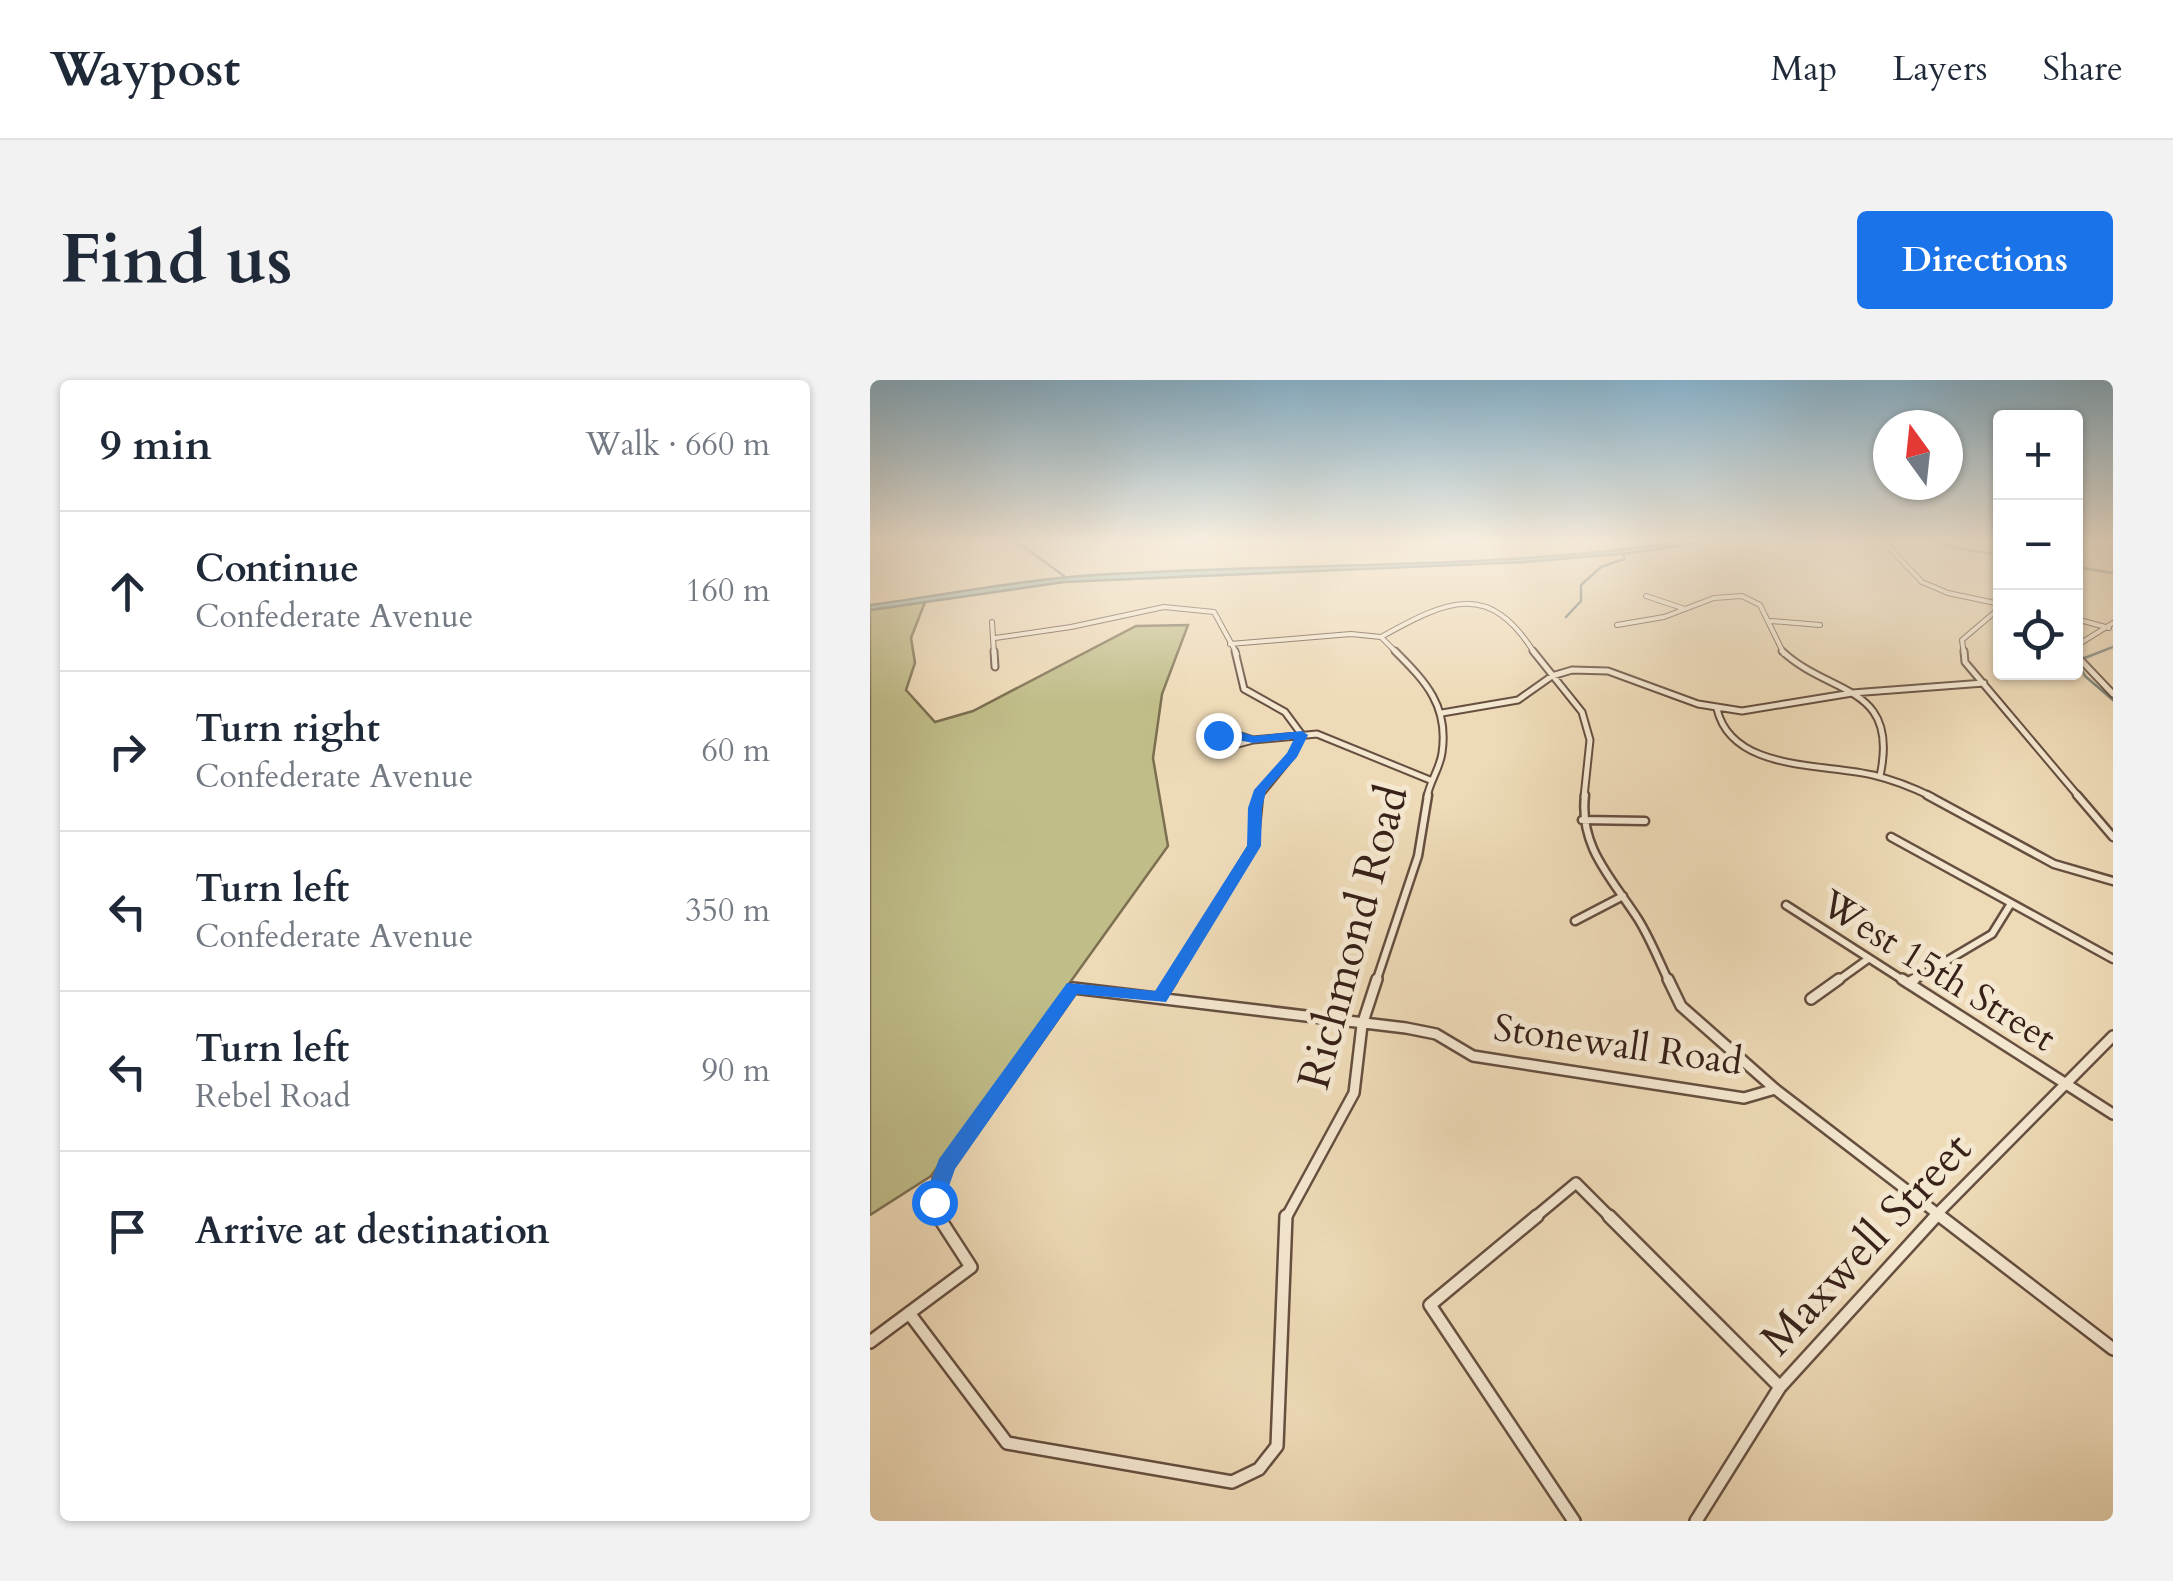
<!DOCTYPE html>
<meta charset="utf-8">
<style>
:root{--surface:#fff;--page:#f2f2f3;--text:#1f2937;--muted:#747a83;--line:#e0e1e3;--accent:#1a73e8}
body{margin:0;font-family:Cardo,serif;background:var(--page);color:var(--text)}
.controls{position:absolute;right:30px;top:30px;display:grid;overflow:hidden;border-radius:10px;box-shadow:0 2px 8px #0004}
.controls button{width:90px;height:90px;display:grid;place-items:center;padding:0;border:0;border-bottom:2px solid var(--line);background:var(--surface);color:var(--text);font:50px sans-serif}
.compass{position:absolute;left:1003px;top:30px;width:90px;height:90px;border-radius:50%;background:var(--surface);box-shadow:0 2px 8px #0004;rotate:345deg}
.stop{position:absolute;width:30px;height:30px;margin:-22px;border:8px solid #1a73e8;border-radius:50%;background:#fff}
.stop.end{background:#1a73e8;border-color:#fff;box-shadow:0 2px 10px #0008}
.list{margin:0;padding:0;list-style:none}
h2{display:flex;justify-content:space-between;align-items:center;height:130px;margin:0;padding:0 40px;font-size:42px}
h2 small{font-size:32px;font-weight:400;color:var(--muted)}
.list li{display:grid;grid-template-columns:65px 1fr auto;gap:30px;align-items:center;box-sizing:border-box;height:160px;padding:0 40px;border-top:2px solid var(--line)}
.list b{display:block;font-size:38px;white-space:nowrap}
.list p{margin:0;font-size:32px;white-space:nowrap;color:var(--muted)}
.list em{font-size:32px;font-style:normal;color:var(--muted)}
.icon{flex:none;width:55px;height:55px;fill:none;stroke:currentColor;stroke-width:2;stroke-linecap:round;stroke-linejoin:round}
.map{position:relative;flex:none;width:1243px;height:1141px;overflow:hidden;border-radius:10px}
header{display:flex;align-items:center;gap:60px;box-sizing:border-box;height:140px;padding:0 50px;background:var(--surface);border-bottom:2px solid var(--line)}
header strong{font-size:48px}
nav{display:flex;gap:55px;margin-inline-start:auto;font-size:35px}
.intro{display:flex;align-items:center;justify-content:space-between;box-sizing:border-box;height:240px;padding:0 60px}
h1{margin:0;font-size:70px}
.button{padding:25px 45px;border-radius:10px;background:var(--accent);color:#fff;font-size:35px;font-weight:700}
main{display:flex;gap:60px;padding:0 60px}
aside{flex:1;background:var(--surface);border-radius:10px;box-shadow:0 2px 8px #0004}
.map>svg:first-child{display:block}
.green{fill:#c0bd89;stroke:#7c6f51;stroke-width:2.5}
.water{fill:#99bab1;stroke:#727d74;stroke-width:2.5}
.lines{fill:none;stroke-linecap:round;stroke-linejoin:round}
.stream{stroke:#727d74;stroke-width:2.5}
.street-far4-casing{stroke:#664f40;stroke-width:6}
.street-far3-casing{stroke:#664f40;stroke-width:9}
.street-far2-casing{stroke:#664f40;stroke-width:11}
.street-far1-casing{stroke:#664f40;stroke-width:14}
.street-casing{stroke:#664f40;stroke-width:16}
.street-far4{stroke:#f4e7d0;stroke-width:4}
.street-far3{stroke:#f4e7d0;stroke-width:5}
.street-far2{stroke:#f4e7d0;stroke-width:6}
.street-far1{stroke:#f4e7d0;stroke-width:9}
.street{stroke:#f4e7d0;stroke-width:11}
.route{fill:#1a73e8}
.labels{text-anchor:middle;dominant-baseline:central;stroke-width:10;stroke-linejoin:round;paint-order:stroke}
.street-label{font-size:38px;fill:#382119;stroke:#f4e7d0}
.near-street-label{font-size:45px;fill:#382119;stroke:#f4e7d0}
</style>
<header>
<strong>Waypost</strong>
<nav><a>Map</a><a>Layers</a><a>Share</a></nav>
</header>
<div class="intro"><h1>Find us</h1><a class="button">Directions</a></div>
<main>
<aside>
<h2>9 min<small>Walk · 660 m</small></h2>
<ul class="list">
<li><svg class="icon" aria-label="ahead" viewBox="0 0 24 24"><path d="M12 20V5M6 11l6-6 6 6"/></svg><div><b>Continue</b><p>Confederate Avenue</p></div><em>160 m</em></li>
<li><svg class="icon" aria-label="right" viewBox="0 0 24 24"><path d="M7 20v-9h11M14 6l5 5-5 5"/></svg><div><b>Turn right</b><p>Confederate Avenue</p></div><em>60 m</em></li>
<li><svg class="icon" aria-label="left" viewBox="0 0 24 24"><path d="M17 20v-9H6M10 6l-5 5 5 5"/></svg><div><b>Turn left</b><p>Confederate Avenue</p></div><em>350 m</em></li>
<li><svg class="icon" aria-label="left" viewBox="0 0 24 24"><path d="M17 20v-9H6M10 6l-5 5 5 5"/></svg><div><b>Turn left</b><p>Rebel Road</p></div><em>90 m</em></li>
<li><svg class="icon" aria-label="arrive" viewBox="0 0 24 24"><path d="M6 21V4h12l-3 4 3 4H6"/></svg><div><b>Arrive at destination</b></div></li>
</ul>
</aside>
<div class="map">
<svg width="1243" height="1141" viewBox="0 0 1243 1141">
<rect width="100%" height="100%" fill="#eedab7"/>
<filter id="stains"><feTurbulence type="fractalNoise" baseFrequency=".002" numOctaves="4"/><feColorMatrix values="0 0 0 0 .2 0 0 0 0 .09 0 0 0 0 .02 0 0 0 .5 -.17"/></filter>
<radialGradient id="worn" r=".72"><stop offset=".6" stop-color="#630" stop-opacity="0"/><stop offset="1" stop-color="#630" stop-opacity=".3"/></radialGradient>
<path class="green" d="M55,222L41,258L45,283L36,310L65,342L103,331L266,246L318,245L292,314L283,378L298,466L61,796L0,835V230Z"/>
<path class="water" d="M815,161H840L760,173L655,182L194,202L0,230V225C75,215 150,200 225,195C422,182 620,191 815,161Z"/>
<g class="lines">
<path class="stream" d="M146,161L194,196
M1069,161L1085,168L1130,175
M1206,187L1243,193
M696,237L711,221V205L731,187L754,179V172
M1212,279L1243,267
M1207,281L1215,296L1243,320"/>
<g class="street-far4-casing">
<path id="street-far4" d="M1013,161L1052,202L1078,213L1130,224
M776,216L815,229
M1206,239L1239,248
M901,241L950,245
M122,242L124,274
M747,245L794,237L844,218L872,216L890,225L914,274
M511,257C576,221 619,199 665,274
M125,258L201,247L294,227L344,232L367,274
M360,264L481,254L511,257L528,274
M1206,266L1243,243
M1094,274L1092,260L1125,232L1130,218"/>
</g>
<g class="street-far3-casing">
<path id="street-far3" d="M124,271L125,287
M365,271L374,309L415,332L432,355L423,374L388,417
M525,271C556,302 579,326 572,373C570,388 560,401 557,417
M663,271L712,332L720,360L714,417
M912,271C960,316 1030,304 1010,396
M1094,271L1095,282L1209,417
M1206,275L1243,314
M847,329C862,392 953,383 1003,395C1024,400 1044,408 1062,417
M572,333L648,320L682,296L702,290L738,291L828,324L872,331L982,313L1114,303
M359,352L383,360L353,368L345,362L348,355Z
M383,360L447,354L560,400"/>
</g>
<g class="street-far2-casing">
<path id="street-far2" d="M715,415C709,467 741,497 768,539C780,558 789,581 799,602
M1057,415L1184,484L1243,501
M1207,415L1243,457
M712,440L775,441
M1021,457L1243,579
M916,525L1036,602
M705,541L753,516
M300,602L384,465L389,415
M506,602L548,476L558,415
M966,602L998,579
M1041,602L1122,554L1140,525"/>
</g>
<g class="street-far1-casing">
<path id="street-far1" d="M798,599L811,626L905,709L1073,838
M1032,599L1243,734
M1038,603L1045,599
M290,618L302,599
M941,619L969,599
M69,838L65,825L68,800L203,608L536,648L566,654L603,676L874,718L905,709
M416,838L484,713L492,645L507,599
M664,838L706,803L741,838
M1063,838L1243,656"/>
</g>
<g class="street-casing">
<path id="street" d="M667,836L560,925L704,1141
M739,836L910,1007
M1070,836L1243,969
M39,933L137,1063L362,1102L389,1089L407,1066L416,836
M0,962L101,887L68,836
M826,1141L910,1007L1066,836"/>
</g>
<use href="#street-far4" class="street-far4"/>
<use href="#street-far3" class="street-far3"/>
<use href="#street-far2" class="street-far2"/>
<use href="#street-far1" class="street-far1"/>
<use href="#street" class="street"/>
</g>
<linearGradient id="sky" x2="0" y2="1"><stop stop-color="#88b6d2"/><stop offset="0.5" stop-color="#f7eedf"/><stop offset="1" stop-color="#f7eedf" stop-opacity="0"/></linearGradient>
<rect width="1243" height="321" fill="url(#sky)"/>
<path class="route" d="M359,349L384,356L432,351L438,355L427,377L396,411L392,428L391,466L296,622L207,614L85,789L71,829H56L53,822L69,779L197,603L285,611L377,466L378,428L384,410L417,373L424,359L383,363L342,355Z"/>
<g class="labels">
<g class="street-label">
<text transform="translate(1068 591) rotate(32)">West 15th Street</text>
<text transform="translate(748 665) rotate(8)">Stonewall Road</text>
</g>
<g class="near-street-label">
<text transform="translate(483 557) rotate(-75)">Richmond Road</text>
<text transform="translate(996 864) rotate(-47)">Maxwell Street</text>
</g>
</g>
<rect width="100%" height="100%" filter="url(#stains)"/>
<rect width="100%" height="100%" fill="url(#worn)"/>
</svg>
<div class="controls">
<button>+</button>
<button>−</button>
<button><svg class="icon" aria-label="locate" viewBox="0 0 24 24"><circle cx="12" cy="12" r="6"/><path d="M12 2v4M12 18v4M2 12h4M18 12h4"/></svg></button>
</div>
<svg class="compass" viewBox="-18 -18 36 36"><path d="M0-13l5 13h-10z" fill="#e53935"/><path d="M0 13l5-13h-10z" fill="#747a83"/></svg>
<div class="stop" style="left:64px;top:822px"></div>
<div class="stop end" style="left:348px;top:355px"></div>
</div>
</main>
